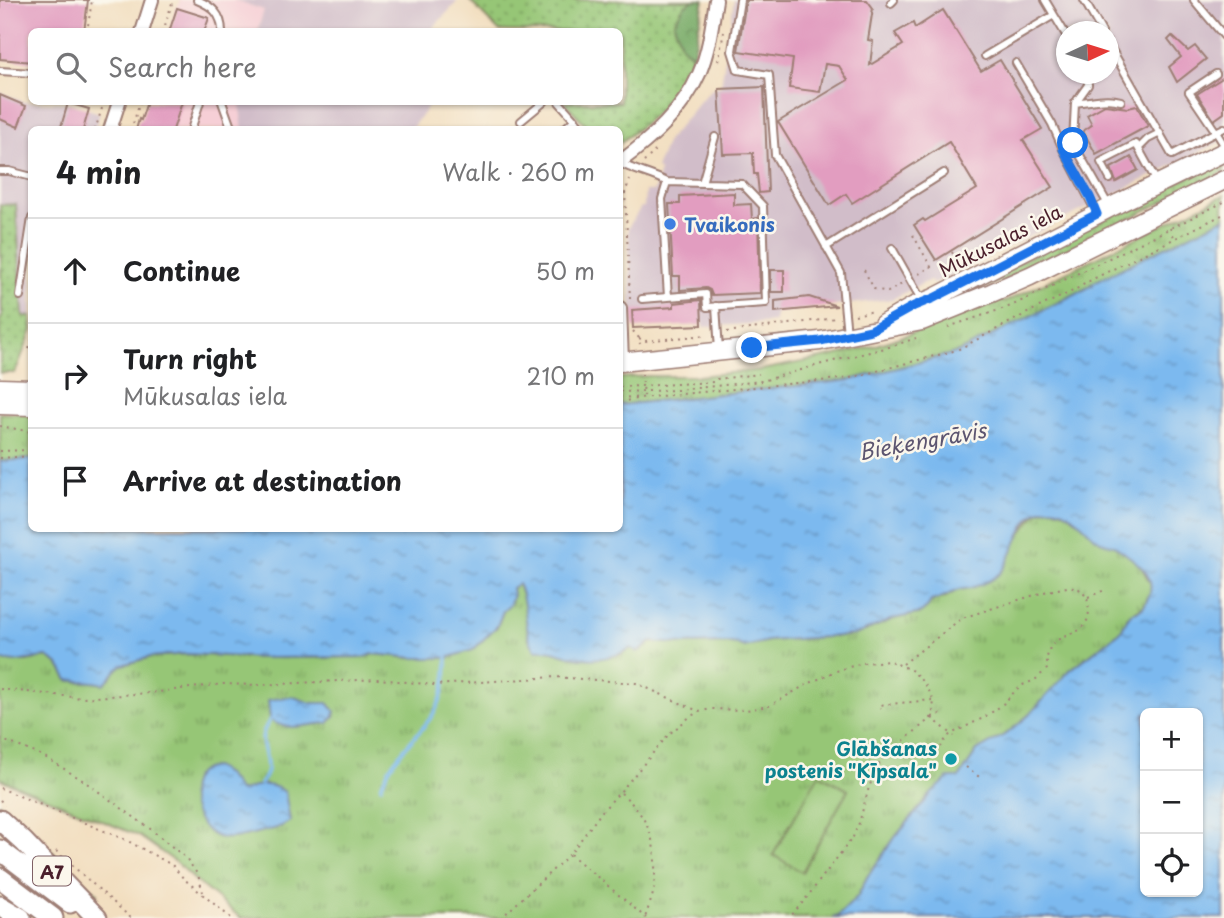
<!DOCTYPE html>
<meta charset="utf-8">
<style>
:root{--surface:#fff;--page:#f2f2f2;--text:#202124;--muted:#757577;--line:#e0e0e0}
body{margin:0;font-family:"Playpen Sans",sans-serif;background:var(--page);color:var(--text)}
.controls{position:absolute;right:21px;bottom:21px;display:grid;overflow:hidden;border-radius:10px;box-shadow:0 2px 5px #0004}
.controls button{width:63px;height:63px;display:grid;place-items:center;padding:0;border:0;border-bottom:2px solid var(--line);background:var(--surface);color:var(--text);font:35px sans-serif}
.compass{position:absolute;left:1056px;top:21px;width:63px;height:63px;border-radius:50%;background:var(--surface);box-shadow:0 2px 5px #0004;rotate:86deg}
.stop{position:absolute;width:21px;height:21px;margin:-16px;border:5px solid #1a73e8;border-radius:50%;background:#fff}
.stop.end{background:#1a73e8;border-color:#fff;box-shadow:0 2px 7px #0008}
.list{margin:0;padding:0;list-style:none}
h2{display:flex;justify-content:space-between;align-items:center;height:91px;margin:0;padding:0 28px;font-size:30px}
h2 small{font-size:23px;font-weight:400;color:var(--muted)}
.list li{display:grid;grid-template-columns:46px 1fr auto;gap:21px;align-items:center;box-sizing:border-box;height:105px;padding:0 28px;border-top:2px solid var(--line)}
.list b{display:block;font-size:26px;white-space:nowrap}
.list p{margin:0;font-size:23px;white-space:nowrap;color:var(--muted)}
.list em{font-size:23px;font-style:normal;color:var(--muted)}
.icon{flex:none;width:38px;height:38px;fill:none;stroke:currentColor;stroke-width:2;stroke-linecap:round;stroke-linejoin:round}
.map{position:relative;flex:none;width:1224px;height:918px;overflow:hidden}
.search{position:absolute;background:var(--surface);box-shadow:0 2px 5px #0004;left:28px;top:28px;width:595px;height:77px;display:flex;align-items:center;gap:18px;box-sizing:border-box;padding:0 24px;border-radius:10px;color:var(--muted);font-size:26px}
.panel{position:absolute;background:var(--surface);box-shadow:0 2px 5px #0004;left:28px;top:126px;width:595px;height:406px;border-radius:10px}
.map>svg:first-child{display:block}
.built{fill:#f6cfd6}
.industrial{fill:#d1bdc9;fill-rule:evenodd}
.grass{fill:url(#grass-dots);stroke:#707250;stroke-width:2}
.forest{fill:url(#forest-crowns);stroke:#616549;stroke-width:2}
.park{fill:url(#park-tufts);stroke:#707250;stroke-width:2}
.pitch{fill:#96c676;stroke:#707250;stroke-width:2}
.water{fill:url(#water-ripples);stroke:#636c8d;stroke-width:2;fill-rule:evenodd}
.lines{fill:none;stroke-linecap:round;stroke-linejoin:round}
.stream{stroke:#7cb9ef;stroke-width:3.5}
.building{fill:#e29dc0}
.service-casing{stroke:#9e7e75;stroke-width:10}
.minor-casing{stroke:#9e7e75;stroke-width:16}
.secondary-casing{stroke:#9e7e75;stroke-width:21}
.trunk-casing{stroke:#9e7e75;stroke-width:23}
.path{stroke:#9e7e75;stroke-width:2;stroke-dasharray:2 5;stroke-linecap:butt}
.service{stroke:#fff;stroke-width:6}
.minor{stroke:#fff;stroke-width:12}
.secondary{stroke:#fff;stroke-width:18}
.trunk{stroke:#fff;stroke-width:19}
.route{stroke:#1a73e8;stroke-width:9}
.shop-dot{fill:#3f7fe0;stroke:#fbf7ec;stroke-width:2.5}
.culture-dot{fill:#0f9aa8;stroke:#fbf7ec;stroke-width:2.5}
.labels{text-anchor:middle;dominant-baseline:central;stroke-width:5;stroke-linejoin:round;paint-order:stroke}
.shield{fill:#fbf7ec;stroke:#7f6065;stroke-width:2}
.shield-label{font-size:18px;font-weight:bold;fill:#4a1f2b}
.shop-label{font-size:19px;font-weight:bold;fill:#366cbe;stroke:#fbf7ec;text-anchor:start}
.street-label{font-size:19px;fill:#4a1f2b;stroke:#fbf7ec}
.culture-label{font-size:19px;font-weight:bold;fill:#0d838f;stroke:#fbf7ec;text-anchor:end}
.water-label{font-size:21px;font-style:italic;fill:#5c5570;stroke:#fbf7ec}
</style>
<div class="map">
<svg width="1224" height="918" viewBox="0 0 1224 918">
<defs>
<pattern id="grass-dots" width="8" height="8" patternUnits="userSpaceOnUse" patternTransform="scale(1.75)"><rect width="8" height="8" fill="#96c676"/><path d="M2 2h.1M6 6h.1" fill="none" stroke="#7ca061" stroke-width="1.8" stroke-linecap="round"/></pattern>
<pattern id="forest-crowns" width="20" height="18" patternUnits="userSpaceOnUse" patternTransform="scale(1.75)"><rect width="20" height="18" fill="#78ab67"/><path d="M2 6a3 3 0 1 1 6 0M12 15a3 3 0 1 1 6 0" fill="none" stroke="#648b55"/></pattern>
<pattern id="park-tufts" width="24" height="20" patternUnits="userSpaceOnUse" patternTransform="scale(1.75)"><rect width="24" height="20" fill="#96c676"/><path d="M3 7l-1-3M5 7V3M7 7l1-3M15 17l-1-3M17 17v-4M19 17l1-3" fill="none" stroke="#7ca061"/></pattern>
<pattern id="water-ripples" width="26" height="14" patternUnits="userSpaceOnUse" patternTransform="scale(1.75)"><rect width="26" height="14" fill="#7cb9ef"/><path d="M2 4q2-2 4 0t4 0M15 11q2-2 4 0t4 0" fill="none" stroke="#6896c2"/></pattern>
</defs>
<rect width="100%" height="100%" fill="#fbf7ec"/>
<filter id="ink" filterUnits="userSpaceOnUse"><feTurbulence type="fractalNoise" baseFrequency=".0143" numOctaves="2"/><feDisplacementMap in="SourceGraphic" scale="14" xChannelSelector="R" yChannelSelector="G"/><feConvolveMatrix kernelMatrix="1 2 1 2 8 2 1 2 1" color-interpolation-filters="sRGB"/></filter>
<filter id="wash" filterUnits="userSpaceOnUse"><feTurbulence type="fractalNoise" baseFrequency=".00686" numOctaves="4" result="noise"/><feDisplacementMap in="SourceGraphic" scale="28" xChannelSelector="R" yChannelSelector="G"/><feGaussianBlur stdDeviation="1.57" result="paint"/><feColorMatrix in="noise" values="0 0 0 0 0 0 0 0 0 0 0 0 0 0 0 0 0 1.4 0 .05"/><feComposite in="paint" operator="in"/></filter>
<g filter="url(#wash)">
<rect width="100%" height="100%" fill="#f2debf"/>
<path class="built" d="M180,0H234L264,10L257,31L170,32Z
M147,102H241L240,108L243,129L136,130Z"/>
<path class="industrial" d="M234,0H455L457,2L430,31L257,32L264,10Z
M734,0H1224V140L933,284L930,280L892,299L775,313V322L704,327L703,322H702V325L633,328L628,228L641,207H644L645,191H654L660,171L656,169L667,141L706,94L715,87L721,86ZM1066,32H1108V74H1066Z
M0,92L24,102L68,103L100,113L94,129L32,130L31,322L16,371L0,370Z
M241,102H430V104L411,129L243,130L240,108Z"/>
<path class="grass" d="M469,0H694L684,6L681,45L693,56C687,69 682,83 673,95C658,114 638,128 620,143V130L590,129L564,102H620V32L499,31Z
M1224,159V172L1008,278L940,307L938,303Z
M16,204L23,316H31L32,330L15,373H0V319L2,318L0,205Z
M0,804L97,893L95,895L60,867L0,811Z"/>
<path class="forest" d="M694,0H704L693,56L681,45L674,23L684,6Z"/>
<path class="park" d="M1224,195V218L1093,283V285L959,352L851,380L620,405V378L649,376H698L761,370L833,356L874,346L939,324L998,300L1005,302Z
M0,413L31,414V469L0,461Z
M1050,508L1066,512L1086,527L1089,532L1114,545L1139,563L1151,584L1152,588L1144,606L1131,614L1127,618L1126,625L1120,632L1070,670L1030,714L1009,732L977,751L959,778L931,794L896,836L867,877L858,896L838,916L833,918H241L198,883L177,863L139,836L0,779V660L26,661L47,657L59,665L68,680C80,683 91,680 103,684C111,679 114,670 122,665L151,657L186,654L265,658L365,657L373,654L415,658H447L497,627L512,588L518,584L524,601L529,639L536,650L551,649L571,656L619,655L631,648L647,647L651,642L683,644L731,643L745,646L768,641L855,635L893,619L921,613L927,608L931,601L944,598L956,591L973,587L1006,563L1018,537L1034,516L1040,511Z"/>
<path class="pitch" d="M819,774L848,790L802,872L773,855Z"/>
<path class="water" d="M1224,218V918H833L838,916L858,896L867,877L896,836L931,794L948,778H959L977,751L1009,732L1030,714L1070,670L1120,632C1124,626 1126,618 1131,614C1139,608 1134,614 1141,609C1146,606 1147,599 1149,595C1158,572 1128,557 1114,545C1088,544 1080,509 1051,508C1020,508 1016,556 1000,573C993,580 981,585 971,588C966,589 960,589 956,591C947,595 940,599 931,601L927,608L921,613L893,619L855,635L768,641L745,647L731,643L683,644L651,642L640,651L636,652L631,648C613,659 591,661 570,656C555,652 552,649 536,650C523,639 528,601 518,584L512,588L513,595L509,606L503,611L497,626L473,650L447,658H415L373,654L365,657L265,658L186,654L151,657L122,665C114,670 111,679 103,684C91,680 80,683 68,680L59,665L47,657L15,662L0,660V461L31,459L32,528H620V405L851,380L959,352L1093,285L1092,283ZM1145,713H1198V892H1145Z
M286,697H294L311,703H328L335,711L334,717L328,723C307,724 290,733 270,720L268,700Z
M214,767C227,772 231,781 239,791C246,791 250,788 256,786C265,783 277,786 285,792L290,821C281,828 271,830 260,832C248,835 234,840 222,838C197,835 176,783 203,770C206,768 210,768 214,767Z"/>
<g class="lines">
<path class="stream" d="M260,784C263,780 267,774 267,769C268,747 254,743 270,720
M381,787C390,758 415,740 432,716C443,700 447,677 447,658"/>
</g>
<g id="blocks">
<path class="building" d="M0,0H88L84,32H32V62L0,59Z
M746,0H867L873,8L868,40L873,41L870,65L903,45L895,33L913,23L915,28L943,10L981,71L1000,60L1042,129L1023,140L1053,187L936,260L914,225L923,219L925,221L977,189L949,142L852,203L846,194L829,205L778,122L848,80L839,66L825,64L820,92L789,88L793,59L738,51Z
M177,8L209,18L204,32H169Z
M1172,36L1188,51L1195,46L1206,59L1177,82L1169,67L1181,57L1168,40Z
M1224,77V113L1214,120L1197,94Z
M764,87L768,192L759,193L757,174H754L753,153L723,154L719,89Z
M0,95L26,106L18,127L0,119Z
M147,102H182L173,130H136L139,119L141,120Z
M68,103L89,109L83,130H60Z
M1105,105L1128,108L1137,106L1148,126L1096,154L1083,131L1092,125L1087,115Z
M1131,157L1138,170L1116,182L1111,168Z
M734,193V205L751,204L752,219L758,218L760,293L712,295L710,290L706,288L680,290V276H673L669,204H680V196Z
M771,270H784V292H771Z
M809,297L837,306L775,312V301Z
M701,300L702,325L633,328L632,310L674,307V303Z"/>
</g>
</g>
<g filter="url(#ink)">
<use href="#blocks" fill-opacity="0" stroke="#9e7e75" stroke-width="2"/>
<g class="lines">
<g class="service-casing">
<path id="service" d="M197,0C212,6 222,14 222,32
M740,0L732,51L738,70L769,75L775,155L841,273L847,334
M1045,0L1066,35
M1084,0L1102,32
M1194,0L1224,36
M891,3L894,0
M1108,43L1172,155L1216,132L1189,92L1216,74
M985,56L1054,15
M1016,63L1052,124L1063,149L1096,212
M0,71L32,73
M222,102L232,130
M559,102L584,130
M1075,103C1090,101 1107,97 1121,101
M521,121L544,102
M1224,128L1216,132L1224,145
M191,130L200,102
M563,130L575,119
M1073,143L1109,206
M1139,148L1148,139L1160,133
M1063,149L1073,143L1075,103L1088,85L1087,74
M620,163C635,171 652,174 667,182L742,184L763,206L766,303L707,307L706,294L668,297L662,199L667,182
M0,171H9L32,177
M1110,179L1101,162L1136,144L1157,182
M702,183L715,137
M826,247L944,173
M892,248L922,301
M20,296L32,218
M642,299L668,297
M716,306L719,350"/>
</g>
<g class="minor-casing">
<path id="minor" d="M142,32L152,0
M110,130L119,102
M620,162C651,139 683,111 699,74C709,51 712,25 716,0
M620,308L622,362"/>
</g>
<g class="secondary-casing">
<path id="secondary" d="M883,324L914,306L934,298L1119,203L1224,152
M620,362L820,341L922,321L991,293L1030,276L1224,180
M0,388L32,389
M0,405L32,406"/>
</g>
<g class="trunk-casing">
<path id="trunk" d="M0,820L24,842L97,918
M0,850L70,903
M0,878L53,918
M0,906L21,918"/>
</g>
<path class="path" d="M87,32L92,0
M163,32L173,0
M718,61L724,32
M95,130L104,102
M131,130L140,102
M644,162L655,151
M1170,228L1175,239
M913,235L931,267L919,274
M952,252L959,267
M864,270L874,289L888,292L902,284
M630,299L625,192L630,180
M855,315L874,311
M948,327L1011,306L1224,202
M633,331L639,338L640,344
M727,332L836,318
M639,338L644,341L707,335
M29,348L32,340
M642,374L644,396
M620,387L714,382L717,379L759,374
M620,392L677,390L762,381L822,364L893,346L916,338
M620,397L639,398L850,378L957,350L1037,308L1073,291L1091,280L1224,214
M620,402L636,399
M0,426L32,432
M0,451L32,450
M0,458L32,456
M1088,597L1105,590
M903,664L962,618L1044,592L1067,587L1079,589L1087,597L1089,611L1088,619L1082,629L1057,640L1050,647L1047,657V669L1035,680L1020,686L1002,705L985,717L953,733L947,737L941,747
M0,689L82,698L149,693L223,684L259,685L379,679L435,685L555,677L636,683L698,711
M881,709L879,705L932,700
M932,717L943,713
M932,718L954,736
M0,739L43,756L84,781L149,828L186,858L198,875L203,892
M966,767L982,779
M0,788L126,840L172,865L184,879L231,918
M621,793C646,815 656,837 655,870C655,879 655,888 652,897C650,904 647,911 645,918
M0,800L5,805
M56,851L131,918
M570,854L646,918
M501,918L570,854L603,810L620,792L669,734L691,716L699,712L710,709L746,710L769,706L806,685L833,672L862,663L890,661L913,671L927,687L933,699L934,708L931,718L881,760L869,787L859,823L853,837L804,901L789,918"/>
<use href="#service" class="service"/>
<use href="#minor" class="minor"/>
<use href="#secondary" class="secondary"/>
<use href="#trunk" class="trunk"/>
</g>
</g>
<g class="lines" filter="url(#ink)">
<path class="route" d="M752,348L820,341L871,330L914,306L934,298L1097,214L1090,197L1063,149L1073,143"/>
</g>
<circle class="shop-dot" cx="670" cy="224" r="7"/>
<circle class="culture-dot" cx="951" cy="759" r="7"/>
<g class="labels">
<rect class="shield" x="33" y="856.5" width="38" height="29" rx="5"/>
<g class="shield-label">
<text x="52" y="871">A7</text>
</g>
<g class="shop-label">
<text x="684" y="224">Tvaikonis</text>
</g>
<g class="street-label">
<text transform="translate(1000 240) rotate(-27)">Mūkusalas iela</text>
</g>
<g class="culture-label">
<text x="937" y="748">Glābšanas<tspan x="937" dy="22">postenis "Ķīpsala"</tspan></text>
</g>
<g class="water-label">
<text transform="translate(922 440) rotate(-10)">Bieķengrāvis</text>
</g>
</g>
</svg>
<div class="controls">
<button>+</button>
<button>−</button>
<button><svg class="icon" aria-label="locate" viewBox="0 0 24 24"><circle cx="12" cy="12" r="6"/><path d="M12 2v4M12 18v4M2 12h4M18 12h4"/></svg></button>
</div>
<svg class="compass" viewBox="-18 -18 36 36"><path d="M0-13l5 13h-10z" fill="#e53935"/><path d="M0 13l5-13h-10z" fill="#757577"/></svg>
<div class="stop" style="left:1073px;top:143px"></div>
<div class="stop end" style="left:752px;top:348px"></div>
<div class="search"><svg class="icon" aria-label="search" viewBox="0 0 24 24"><circle cx="10" cy="10" r="6"/><path d="M15 15l6 6"/></svg>Search here</div>
<section class="panel">
<h2>4 min<small>Walk · 260 m</small></h2>
<ul class="list">
<li><svg class="icon" aria-label="ahead" viewBox="0 0 24 24"><path d="M12 20V5M6 11l6-6 6 6"/></svg><div><b>Continue</b></div><em>50 m</em></li>
<li><svg class="icon" aria-label="right" viewBox="0 0 24 24"><path d="M7 20v-9h11M14 6l5 5-5 5"/></svg><div><b>Turn right</b><p>Mūkusalas iela</p></div><em>210 m</em></li>
<li><svg class="icon" aria-label="arrive" viewBox="0 0 24 24"><path d="M6 21V4h12l-3 4 3 4H6"/></svg><div><b>Arrive at destination</b></div></li>
</ul>
</section>
</div>
